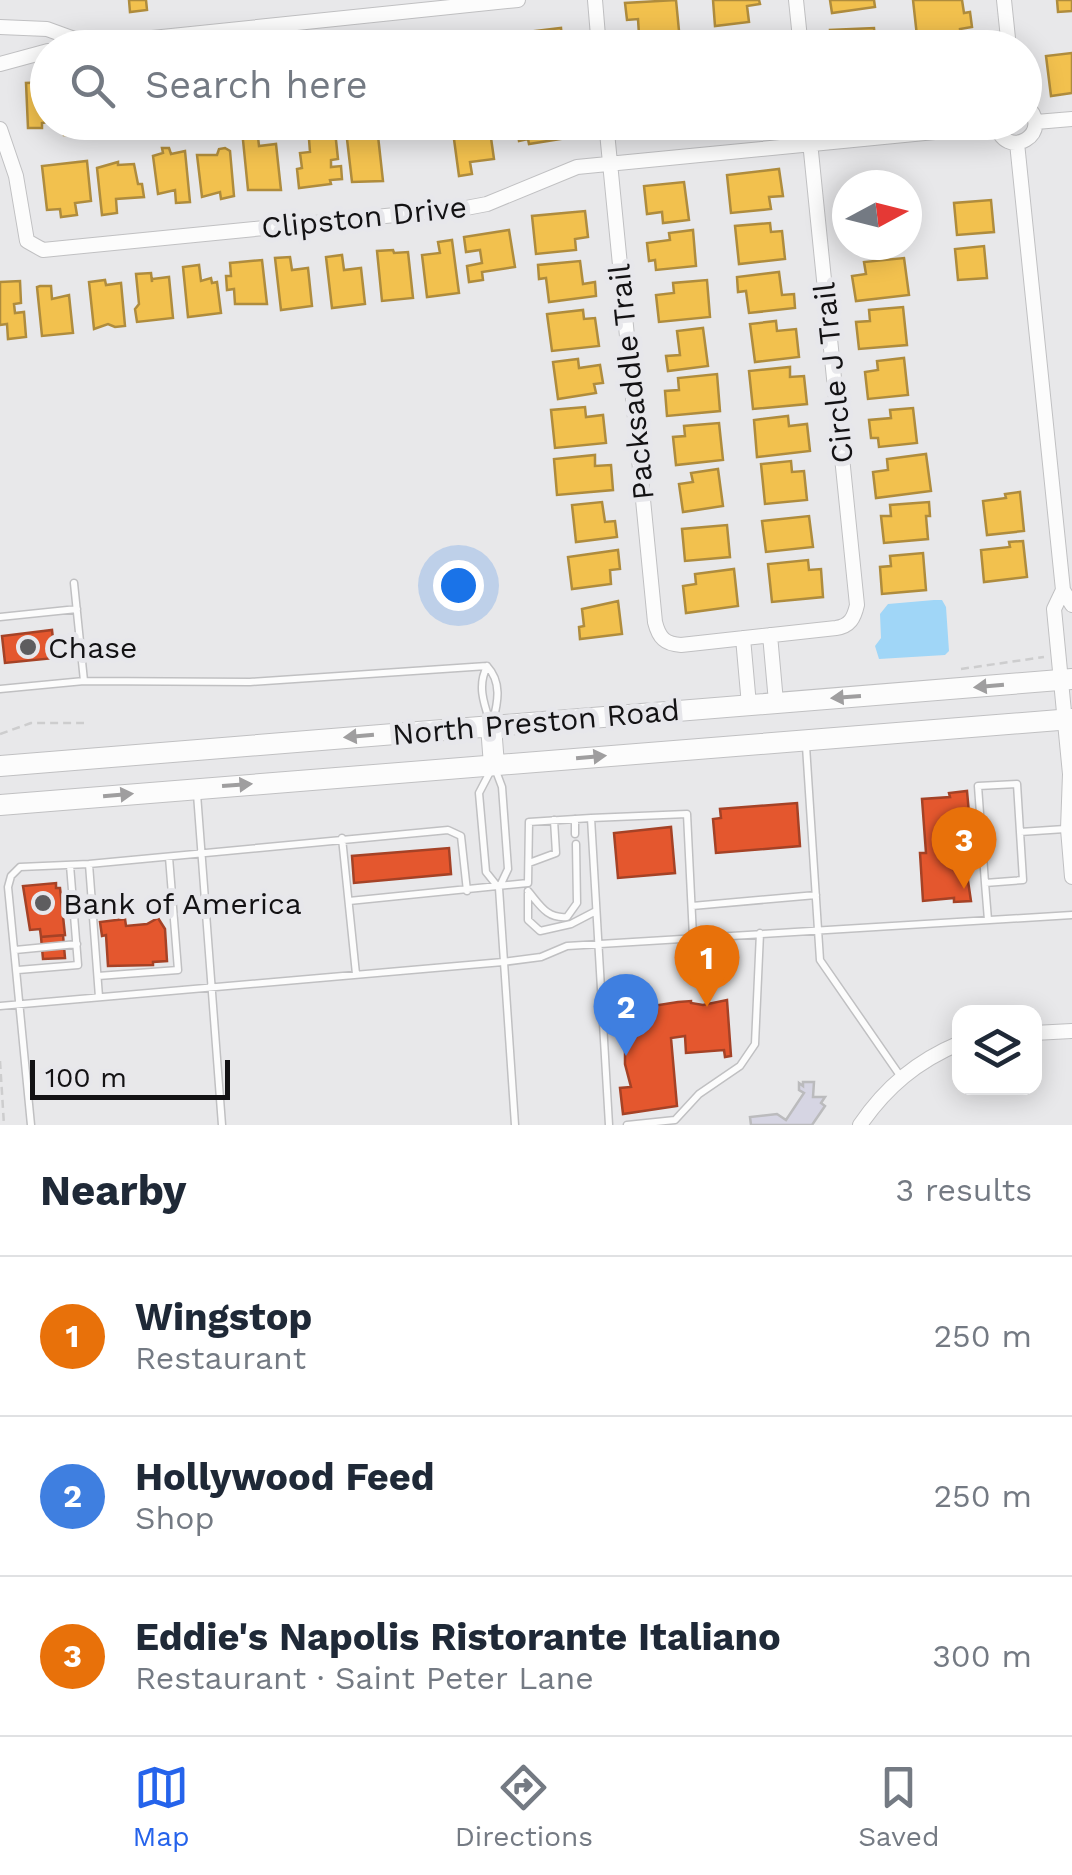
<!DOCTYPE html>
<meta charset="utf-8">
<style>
:root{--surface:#fff;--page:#f6f6f7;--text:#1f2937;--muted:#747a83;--line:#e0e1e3;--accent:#2563eb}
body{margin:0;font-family:"Work Sans",sans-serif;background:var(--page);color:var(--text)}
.controls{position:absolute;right:30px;bottom:30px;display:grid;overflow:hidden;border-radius:20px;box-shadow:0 5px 25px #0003}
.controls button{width:90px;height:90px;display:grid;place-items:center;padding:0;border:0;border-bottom:2px solid var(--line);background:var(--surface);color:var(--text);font:50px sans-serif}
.compass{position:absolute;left:832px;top:170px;width:90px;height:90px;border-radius:50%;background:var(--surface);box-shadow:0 5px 25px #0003;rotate:83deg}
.scale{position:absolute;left:30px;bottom:25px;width:200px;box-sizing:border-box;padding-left:10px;border:5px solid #131214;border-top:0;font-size:28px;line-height:35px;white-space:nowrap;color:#131214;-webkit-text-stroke:8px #e7e7eb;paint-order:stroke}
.you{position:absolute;left:458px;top:585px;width:35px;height:35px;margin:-25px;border:8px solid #fff;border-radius:50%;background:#1a73e8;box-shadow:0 0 0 15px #1a73e833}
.badge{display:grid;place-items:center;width:65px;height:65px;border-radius:50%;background:var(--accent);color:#fff;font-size:32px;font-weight:700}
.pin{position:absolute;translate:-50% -82px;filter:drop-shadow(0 2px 5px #0008)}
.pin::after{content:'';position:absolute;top:52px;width:35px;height:30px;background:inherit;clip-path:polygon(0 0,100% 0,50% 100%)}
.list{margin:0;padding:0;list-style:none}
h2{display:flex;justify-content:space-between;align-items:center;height:130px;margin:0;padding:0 40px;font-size:42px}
h2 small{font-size:32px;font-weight:400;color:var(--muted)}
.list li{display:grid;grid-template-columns:65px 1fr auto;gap:30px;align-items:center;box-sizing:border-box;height:160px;padding:0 40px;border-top:2px solid var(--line)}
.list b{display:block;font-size:38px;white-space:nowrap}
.list p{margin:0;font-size:32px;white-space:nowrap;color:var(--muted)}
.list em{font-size:32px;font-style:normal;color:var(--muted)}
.icon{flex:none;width:55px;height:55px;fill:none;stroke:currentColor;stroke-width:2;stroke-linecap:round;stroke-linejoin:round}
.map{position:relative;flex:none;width:1072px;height:1125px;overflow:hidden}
.search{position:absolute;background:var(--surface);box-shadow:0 5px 25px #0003;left:30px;right:30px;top:30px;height:110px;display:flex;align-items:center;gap:25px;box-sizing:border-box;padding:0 35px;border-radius:55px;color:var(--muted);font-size:38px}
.sheet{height:610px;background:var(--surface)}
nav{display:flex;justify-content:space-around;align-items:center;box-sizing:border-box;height:140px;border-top:2px solid var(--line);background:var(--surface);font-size:28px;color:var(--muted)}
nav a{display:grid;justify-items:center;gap:5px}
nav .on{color:var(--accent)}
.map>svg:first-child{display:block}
.water{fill:#a0d6f7}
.homes{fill:#f2c14e;stroke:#af8c3d;stroke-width:2.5}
.shops{fill:#e4572e;stroke:#a54226;stroke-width:2.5}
.building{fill:#d6d5e3;stroke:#bbbbbd;stroke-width:2.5}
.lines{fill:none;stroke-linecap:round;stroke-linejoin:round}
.lane-casing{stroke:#c0c0c2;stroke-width:9}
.street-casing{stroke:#c0c0c2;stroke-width:16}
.primary-casing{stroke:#c0c0c2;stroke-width:22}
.path{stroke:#cdcdce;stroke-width:2.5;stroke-dasharray:8 5;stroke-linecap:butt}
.lane{stroke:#fcfcfc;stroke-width:6}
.street{stroke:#fcfcfc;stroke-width:14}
.primary{stroke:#fcfcfc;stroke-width:20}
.oneway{fill:#9f9e9f}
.poi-dot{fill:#5e5d5f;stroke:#e7e7eb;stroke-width:4}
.labels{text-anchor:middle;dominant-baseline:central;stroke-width:10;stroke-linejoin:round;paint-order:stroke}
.street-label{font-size:30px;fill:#131214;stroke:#e7e7eb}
.poi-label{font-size:30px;fill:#131214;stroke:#e7e7eb;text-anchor:start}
</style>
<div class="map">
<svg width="1072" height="1125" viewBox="0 0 1072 1125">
<rect width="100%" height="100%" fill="#e8e8ea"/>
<path class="water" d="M934,600H942L946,607L949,651L945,655L879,659L875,646L881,638L880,614L888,604Z"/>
<path class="homes" d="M129,0H146L147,10L130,12Z
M676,0L679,31L639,35L638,19L627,20L625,3Z
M713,0H759L760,4L747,6L749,22L715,26Z
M830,0H874L875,7L832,13Z
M913,0H962L964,13L970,12L972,27L960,29L961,40L918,45Z
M1057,0H1072V11L1058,12Z
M561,28L563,48H520L518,33Z
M874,28L876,48H831L830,30Z
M481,34L482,48H452L451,37Z
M430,37L432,48H387L386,42Z
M674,41L675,48H631V46Z
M1072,53V93L1051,96L1046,56Z
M48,82V122L42,123V128H28L26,83Z
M63,122H81L82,135H64Z
M516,122H570L573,137L529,144L528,139L519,141Z
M643,122H691V125L643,128Z
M489,124L494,159L470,162L472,174L459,176L453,132Z
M257,128L259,146L276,144L281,190H248L242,130Z
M335,131L338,159L331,160V167L341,166L342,179L330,180L331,184L299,188L297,169L302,168L300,153L310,152L309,139L317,138L316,132Z
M378,136L383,181L352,182L347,139Z
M162,148H169L171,154L185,151L190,202L176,203L175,190L158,194L153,156L163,153Z
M225,148L230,151L234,196L221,199L220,192L202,197L197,155H217L219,149Z
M87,161L91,201L75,203L77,215L61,217L60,209L47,210L42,166Z
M118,162V165L134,164L138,184H142L144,197L116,199L117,213L102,215L97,168Z
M779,169L783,196L769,197L771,209L731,213L727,175Z
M684,182L689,220L663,223L662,212L647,214L644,186Z
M991,200L994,232L957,235L954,203Z
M585,211L588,237L575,239L576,250L536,254L532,216Z
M770,223L771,232L782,231L785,259L739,264L735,226Z
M509,230L515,267L482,272L483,280L469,282L467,266L482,263L480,250L466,252L464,237Z
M693,230L696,266L656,270L655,260L649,261L647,243L670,240L669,233Z
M452,240L459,293L427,297L422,255L440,253L438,242Z
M984,246L987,278L958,280L955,249Z
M393,250L394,253L408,252L413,298L382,301L377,251Z
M342,255L344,270L361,268L365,304L332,308L326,257Z
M290,257L292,270L308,268L312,306L281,310L275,258Z
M904,258L909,295L856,301L852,276L866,274L864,262Z
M262,260L267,304H235L234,289L227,290L226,276H231L230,263Z
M580,261L583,284L595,282L596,296L549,302L546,278L539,279L538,265Z
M199,265L201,281L211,278L212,283L217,282L221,313L188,317L183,267Z
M779,272L782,295L794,294L795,308L749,313L746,291L738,292L737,277Z
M151,273L152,282V279L169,277L173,318L137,322L135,309L139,304L136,274Z
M105,280L106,285L121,283L125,326L115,327L108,324L94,329L89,282Z
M707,280L710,317L659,322L656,295L674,293L673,283Z
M20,281L21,303L14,304L15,313L24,312L26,337L8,339L7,324L0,325V282Z
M40,286H51L52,299L69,295L73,333L42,336L37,287Z
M903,307L907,345L859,349L856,322L870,321L869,310Z
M583,310L584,319L595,318L599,346L552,351L547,314Z
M776,321L777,331L796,329L799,357L755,362L750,324Z
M703,328L708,366L668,371L666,356L680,355L677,331Z
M904,358L908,395L868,399L865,372L878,370L877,361Z
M578,359L579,368L600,365L603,383L594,384L596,393L558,399L553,362Z
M790,367V377L804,376L807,404L753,409L749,371Z
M717,374L720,411L667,416L665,391L679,390L678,378Z
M585,407L586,417L603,415L606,443L555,448L551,410Z
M913,408L917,443L879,447L878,438H871L869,420L891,418L890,410Z
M788,416L789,426L807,424L810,451L757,457L754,420Z
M719,423L723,460L676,465L673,437L685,436L684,426Z
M926,454L931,491L876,498L873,472L888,470L887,459Z
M595,455V466L611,465L613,490L557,495L554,459Z
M791,461L792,472L804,471L807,500L765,504L761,464Z
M718,469L723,506L683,512L679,484L693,482L691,473Z
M1020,492L1024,531L987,535L983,501L1006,498L1005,494Z
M602,502L605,522L615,521L617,537L576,542L572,505Z
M929,502L930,516H926L928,539L884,543L881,516H891L890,505Z
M809,516L813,547L766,552L762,521Z
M727,525L730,557L685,561L682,529Z
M1023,541L1027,577L984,582L981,550L1010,547L1009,542Z
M618,550L620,569L610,570L611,584L572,589L568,557Z
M923,553L926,590L882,594L880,567L891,566L890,556Z
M808,560L809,570L821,569L823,597L772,602L768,564Z
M734,569L738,606L686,613L683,586L696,584L695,574Z
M618,601L622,634L580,639L579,627L584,626L582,609Z"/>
<path class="shops" d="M52,630L55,658L5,663L2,636Z
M967,791L969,813L958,814L971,901L954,902V898L923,901L920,853H926L922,799L950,797L949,793Z
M797,803L800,846L716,853L713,819L721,818L720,809Z
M671,827L675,873L618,878L614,833Z
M449,848L451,874L354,883L352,856Z
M56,883V888H60L65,935L41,937L40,929L30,930L23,886Z
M158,918L165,929L167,961L153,962V965L108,966L106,935L102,936L100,922L125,919L126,926L147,924Z
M63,935L65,958L43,959L41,937Z
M727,1000L731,1056L725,1057L724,1050L686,1053L685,1036L671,1038L677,1106L623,1114L620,1088L631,1087L625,1064V1022L620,1018L619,1011L623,1006L629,1005L634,1009L678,1002L691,1001V1003L703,1005Z"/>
<path class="building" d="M803,1082H814L813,1097H825L821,1103L825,1106L812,1125H751L750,1117L777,1114L786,1120L804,1093L799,1090V1083L803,1086Z"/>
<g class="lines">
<g class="lane-casing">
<path id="lane" d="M74,583L84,681
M0,617L77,609
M487,666C502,682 498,702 493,721
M487,667C477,685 484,704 490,722
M0,689L84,681L250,682L487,666
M806,746L820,960L901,1077
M496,771L502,787L508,869L499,888L515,1125
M490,772L479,793L486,872L498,887
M197,794L222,1125
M575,819V834
M342,838L356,974
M529,863L556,853L554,820
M89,864L99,997
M985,883L978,786L1017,784L1020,832
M528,891C540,905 547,919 567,917L577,903L576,844
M528,893V920L540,931L571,924L596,911
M349,901L528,883L529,822L591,818
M692,906L816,895
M988,920L985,883L1023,880L1020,832L1065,829
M15,950L77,944
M18,970L78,965L70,865
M98,976L178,970L169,857
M0,1006L503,962L541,957L567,946L1072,915
M31,1125L8,887L11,876L20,867L89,864L448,830L461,836L467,891
M609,1125L591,818L687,814L693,937
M627,1125L675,1120L699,1094L740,1066L755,1044L760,933"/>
</g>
<g class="street-casing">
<path id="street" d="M595,0L599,48
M796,0L801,48
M1004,0L1009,48
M0,27L47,29L80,41L65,48
M80,41H123L518,0
M0,64L48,51
M606,122L655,622C659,638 665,644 681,645L836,628C850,626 854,618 857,605L808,122
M996,122C1003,165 1059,132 1024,104
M1036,122L1072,119
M0,129L16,176L27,241L43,250L466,208L487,204L577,167L996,126
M1017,143L1063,590L1072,605
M1063,590L1054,609L1070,774L1068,829L1072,877
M770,635L776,702
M743,638L749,705
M1034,1033L1072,1031
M860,1125C886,1087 917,1061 960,1043"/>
</g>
<g class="primary-casing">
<path id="primary" d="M491,726L494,765
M0,766L1072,679
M0,805L1072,719"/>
</g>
<path class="path" d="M961,669L1044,657
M0,734L31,723H84
M0,1061L4,1125"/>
<use href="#lane" class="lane"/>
<use href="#street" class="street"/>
<use href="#primary" class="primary"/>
</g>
<defs><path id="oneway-solid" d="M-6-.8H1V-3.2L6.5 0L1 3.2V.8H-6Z" transform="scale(2.5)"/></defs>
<g class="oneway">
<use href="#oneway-solid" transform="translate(989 686) rotate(175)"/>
<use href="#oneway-solid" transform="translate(846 697) rotate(176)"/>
<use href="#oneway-solid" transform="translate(359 736) rotate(175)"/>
<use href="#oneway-solid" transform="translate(591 757) rotate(-5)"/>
<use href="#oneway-solid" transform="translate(237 785) rotate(-4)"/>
<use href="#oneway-solid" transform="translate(118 795) rotate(-5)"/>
</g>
<g class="poi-dot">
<circle cx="28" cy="647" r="10"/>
<circle cx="43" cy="903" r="10"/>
</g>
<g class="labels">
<g class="street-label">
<text transform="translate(364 217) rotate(-6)">Clipston Drive</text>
<text transform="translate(833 373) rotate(-96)">Circle J Trail</text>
<text transform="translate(631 382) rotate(-96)">Packsaddle Trail</text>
<text transform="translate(536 722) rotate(-5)">North Preston Road</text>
</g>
<g class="poi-label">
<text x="48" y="647">Chase</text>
<text x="63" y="903">Bank of America</text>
</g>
</g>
</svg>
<div class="controls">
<button><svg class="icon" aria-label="layers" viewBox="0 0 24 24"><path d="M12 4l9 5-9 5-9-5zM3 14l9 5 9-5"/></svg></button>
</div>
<svg class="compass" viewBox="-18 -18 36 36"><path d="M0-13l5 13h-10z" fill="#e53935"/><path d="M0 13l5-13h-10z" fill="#747a83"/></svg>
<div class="scale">100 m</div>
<div class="you"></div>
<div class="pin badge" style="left:707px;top:1007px;background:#e8710a">1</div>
<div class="pin badge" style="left:626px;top:1056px;background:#3f7fe0">2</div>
<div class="pin badge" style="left:964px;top:889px;background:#e8710a">3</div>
<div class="search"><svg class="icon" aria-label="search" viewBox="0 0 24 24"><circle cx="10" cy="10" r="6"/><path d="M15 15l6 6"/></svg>Search here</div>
</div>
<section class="sheet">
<h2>Nearby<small>3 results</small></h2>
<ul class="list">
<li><span class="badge" style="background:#e8710a">1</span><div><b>Wingstop</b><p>Restaurant</p></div><em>250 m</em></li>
<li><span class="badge" style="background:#3f7fe0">2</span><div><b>Hollywood Feed</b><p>Shop</p></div><em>250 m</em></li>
<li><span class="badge" style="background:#e8710a">3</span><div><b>Eddie's Napolis Ristorante Italiano</b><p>Restaurant · Saint Peter Lane</p></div><em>300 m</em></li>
</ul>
</section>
<nav>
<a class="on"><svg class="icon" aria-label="map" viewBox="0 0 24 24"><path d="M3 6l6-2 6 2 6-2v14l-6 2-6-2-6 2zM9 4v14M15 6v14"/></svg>Map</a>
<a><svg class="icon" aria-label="directions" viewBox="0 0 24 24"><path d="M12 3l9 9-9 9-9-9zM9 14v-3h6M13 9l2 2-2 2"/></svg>Directions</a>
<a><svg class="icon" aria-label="saved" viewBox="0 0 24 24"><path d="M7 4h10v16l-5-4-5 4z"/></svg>Saved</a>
</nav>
